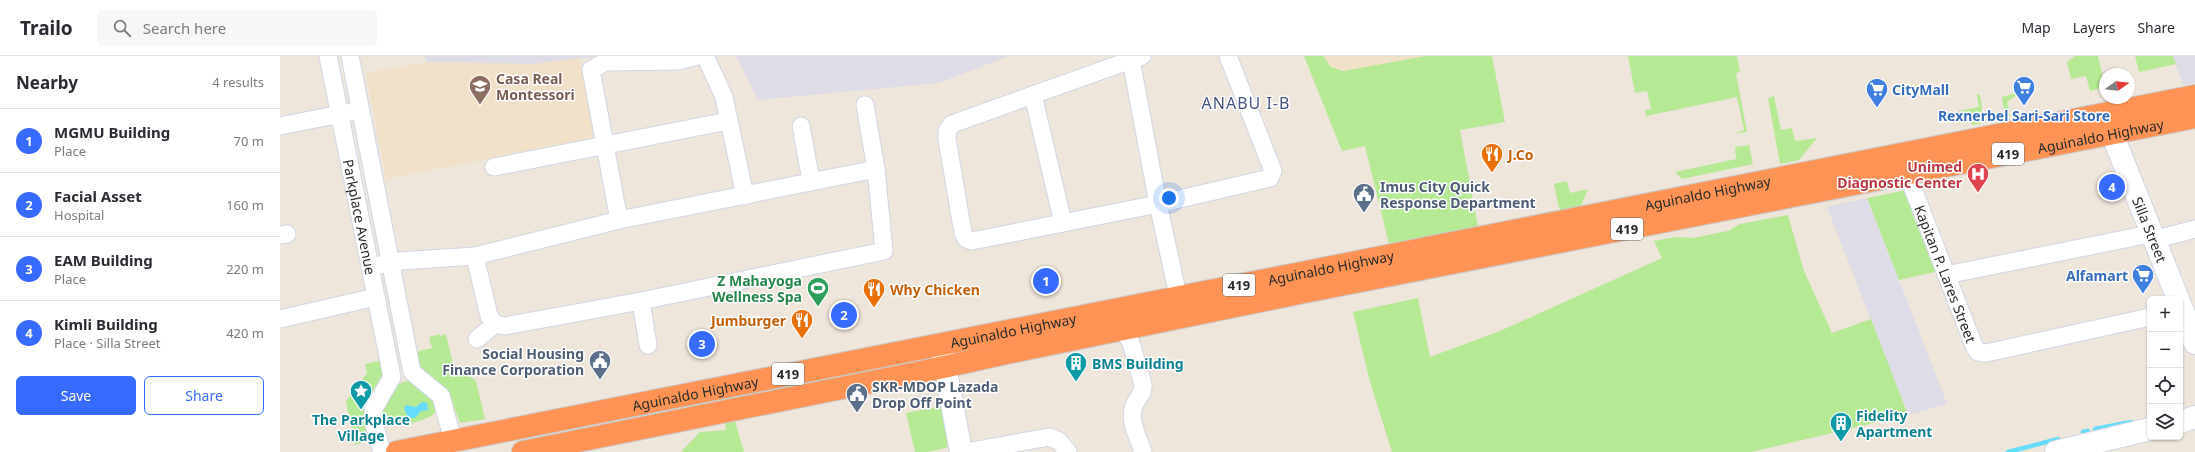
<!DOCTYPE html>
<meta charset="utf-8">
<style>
:root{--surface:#fff;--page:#f7f7f7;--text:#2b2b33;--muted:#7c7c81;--line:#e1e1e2;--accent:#376aff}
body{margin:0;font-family:"Noto Sans",sans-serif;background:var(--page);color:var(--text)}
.controls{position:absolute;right:12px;bottom:12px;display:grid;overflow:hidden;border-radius:6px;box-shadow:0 1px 3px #0004}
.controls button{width:36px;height:36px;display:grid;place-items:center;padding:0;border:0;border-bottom:1px solid var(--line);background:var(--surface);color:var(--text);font:20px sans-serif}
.compass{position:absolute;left:1819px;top:12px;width:36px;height:36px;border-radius:50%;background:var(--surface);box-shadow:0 1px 3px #0004;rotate:76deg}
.you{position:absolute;left:889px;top:142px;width:14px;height:14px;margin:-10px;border:3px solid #fff;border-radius:50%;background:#1a73e8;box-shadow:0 0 0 6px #1a73e833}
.badge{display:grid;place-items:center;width:26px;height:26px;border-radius:50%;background:var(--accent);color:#fff;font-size:13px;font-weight:700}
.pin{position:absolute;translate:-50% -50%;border:2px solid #fff;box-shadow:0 1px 4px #0006}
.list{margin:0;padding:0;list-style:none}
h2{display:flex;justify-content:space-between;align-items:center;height:52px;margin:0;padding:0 16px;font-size:17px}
h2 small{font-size:13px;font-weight:400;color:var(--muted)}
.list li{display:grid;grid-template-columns:26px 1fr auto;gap:12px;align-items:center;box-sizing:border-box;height:64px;padding:0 16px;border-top:1px solid var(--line)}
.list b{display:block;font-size:15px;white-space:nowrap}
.list p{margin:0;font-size:13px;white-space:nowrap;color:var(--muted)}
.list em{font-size:13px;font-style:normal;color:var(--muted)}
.actions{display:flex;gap:8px;padding:12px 16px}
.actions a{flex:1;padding:9px 0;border:1px solid var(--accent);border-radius:6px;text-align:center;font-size:14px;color:var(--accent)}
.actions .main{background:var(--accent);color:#fff}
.icon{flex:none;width:22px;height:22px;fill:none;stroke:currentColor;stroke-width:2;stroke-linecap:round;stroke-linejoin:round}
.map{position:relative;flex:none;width:1915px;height:396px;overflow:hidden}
header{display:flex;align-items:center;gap:24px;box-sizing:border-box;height:56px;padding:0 20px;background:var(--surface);border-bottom:1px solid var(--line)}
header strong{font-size:19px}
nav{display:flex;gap:22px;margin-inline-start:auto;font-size:14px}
.search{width:280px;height:36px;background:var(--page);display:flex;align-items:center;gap:10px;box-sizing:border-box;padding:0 14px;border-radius:6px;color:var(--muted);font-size:15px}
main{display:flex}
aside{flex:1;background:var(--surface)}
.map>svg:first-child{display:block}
.industrial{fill:#dedce6}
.education{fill:#f1e1c9}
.green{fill:#b6e993}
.water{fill:#64dcfa}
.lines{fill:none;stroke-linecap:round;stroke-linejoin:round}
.stream{stroke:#64dcfa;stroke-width:4.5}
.street-casing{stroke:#d0d6e5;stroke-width:19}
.secondary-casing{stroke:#d0d6e5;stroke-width:24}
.highway-casing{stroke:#c8c8c8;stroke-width:24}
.street{stroke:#fff;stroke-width:17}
.secondary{stroke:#fff;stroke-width:22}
.highway{stroke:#ff9355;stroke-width:22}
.labels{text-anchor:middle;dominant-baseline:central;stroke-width:3;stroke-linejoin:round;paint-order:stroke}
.shield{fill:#fff;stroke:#6a6a6a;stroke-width:1}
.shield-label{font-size:13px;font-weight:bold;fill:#2a2a2a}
.education-label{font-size:14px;font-weight:bold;fill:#785e54;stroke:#fff;text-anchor:start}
.shop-label{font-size:14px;font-weight:bold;fill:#366cbe;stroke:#fff;text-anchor:start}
.street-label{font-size:14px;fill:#2a2a2a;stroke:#fff}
.food-label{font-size:14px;font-weight:bold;fill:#c56008;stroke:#fff;text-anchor:start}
.health-label{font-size:14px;font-weight:bold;fill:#be3a42;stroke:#fff;text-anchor:end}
.service-label{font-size:14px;font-weight:bold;fill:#4e5e75;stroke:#fff;text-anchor:start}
.leisure-label{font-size:14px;font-weight:bold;fill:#27864d;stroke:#fff;text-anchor:end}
.culture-label{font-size:14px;font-weight:bold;fill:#0d838f;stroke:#fff;text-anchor:start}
.quarter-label{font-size:16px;letter-spacing:1px;fill:#465580;stroke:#fff}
</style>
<header>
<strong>Trailo</strong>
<div class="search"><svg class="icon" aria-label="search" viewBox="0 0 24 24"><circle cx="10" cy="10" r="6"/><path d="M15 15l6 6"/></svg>Search here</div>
<nav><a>Map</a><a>Layers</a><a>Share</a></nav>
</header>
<main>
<aside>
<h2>Nearby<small>4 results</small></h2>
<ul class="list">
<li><span class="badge">1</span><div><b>MGMU Building</b><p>Place</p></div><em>70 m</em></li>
<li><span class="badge">2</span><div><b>Facial Asset</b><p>Hospital</p></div><em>160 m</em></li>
<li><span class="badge">3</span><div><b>EAM Building</b><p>Place</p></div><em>220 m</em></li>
<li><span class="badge">4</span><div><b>Kimli Building</b><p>Place · Silla Street</p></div><em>420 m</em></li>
</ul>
<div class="actions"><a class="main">Save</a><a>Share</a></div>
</aside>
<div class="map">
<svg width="1915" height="396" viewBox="0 0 1915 396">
<rect width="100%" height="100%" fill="#eee5db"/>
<path class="industrial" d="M145,0H323L252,8L147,6Z
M456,0H729L658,27L478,44Z
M1893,0H1915V27L1903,29Z
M1587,142L1633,260L1667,348L1628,359L1547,151Z"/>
<path class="education" d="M1024,0H1178L1035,26Z
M300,2L315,82L106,123L86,17L147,6L252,8Z"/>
<path class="green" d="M1024,0H1043L1051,11L1063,15L1146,0H1212L1225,66L1180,74L1198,171L1109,188L1085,90L1062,95Z
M1348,0H1457L1460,16L1456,17L1467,76L1454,77L1464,74L1457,41L1366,60L1365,54L1371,53L1367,35L1355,37Z
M1795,0H1818L1825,31L1810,35L1806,20L1791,23L1787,6Z
M1855,0H1893L1896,8L1859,16Z
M1743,35L1727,46L1730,60L1725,61L1722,41Z
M1697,38L1700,39L1702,51L1701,67L1693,69L1678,55L1699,51Z
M1494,40L1501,74L1512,72L1515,85L1537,82L1519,104L1500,108L1488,42Z
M1469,89L1473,108L1402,123L1395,116L1456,103L1455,91Z
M1287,125L1290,137L1308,133L1301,150L1282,154L1279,152L1274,128Z
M1627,134L1659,215L1619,224L1587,142Z
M1508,159L1524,215L1552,277L1591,263L1628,359L1471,396H1112L1090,326L1073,256L1138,242L1150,301L1220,275L1382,202L1374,185L1396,181L1413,182L1448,175L1460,168Z
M160,278V280L166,278L173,308L196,325L205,363L180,367L169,337L140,311L135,296L152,292L149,281Z
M102,304L104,316L85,350L84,360L87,385L75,389L66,345L87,317L85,308Z
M127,325C134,327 139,332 145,336C170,356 150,363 130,367C124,368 116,371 109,370L101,362C101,347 112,328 127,325Z
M662,350L669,391L648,396H635L626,357Z
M455,365L464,396H401L420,376L446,374L445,367Z"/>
<path class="water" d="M142,346L147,347L148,354L141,355L135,362H128L124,352L126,349L136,351Z"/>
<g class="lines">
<path class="stream" d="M1815,373L1851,366
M1803,376L1808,375
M1728,396L1778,383"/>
<g class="street-casing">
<g id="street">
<path id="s1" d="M48,0L112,321L93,354V364L102,396"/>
<path d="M70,0L132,316L161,340L173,385"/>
<path d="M425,0L444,41L465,140"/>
<path d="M862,0L672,68L667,75V83L683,177L686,183L692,185L878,148L990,122L993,115L948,0"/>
<path d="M851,4L878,148L901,253"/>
<path d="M753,39L783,167"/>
<path d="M0,70L71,56"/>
<path d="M521,70L531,125"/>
<path d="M214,111L448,65"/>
<path id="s2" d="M1623,118L1632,130L1694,290L1698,296L1706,297L1870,261"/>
<path d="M339,164L311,14L325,6L398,5L417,0"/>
<path d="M0,179L7,178"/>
<path d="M195,200L209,260L215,268L225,270L361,245L604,195L596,113L585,49"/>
<path d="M90,211L119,205L195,200L339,164L596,113"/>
<path d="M1666,219L1865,179L1881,182L1915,173"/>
<path d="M361,245L368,289"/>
<path d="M0,263L96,241"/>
<path d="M843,273L851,287L863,328C864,339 857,341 854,350C848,364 859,383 863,396"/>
<path d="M197,283L215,268"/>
<path d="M686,396L769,381L779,385L788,396"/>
</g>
</g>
<g class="secondary-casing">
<g id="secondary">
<path id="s3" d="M1825,60L1898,243"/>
<path d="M1900,248L1915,287"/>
<path d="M661,288L681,396"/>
<path d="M1900,366L1915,361"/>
<path d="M1776,396L1870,373"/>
</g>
</g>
<g class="highway-casing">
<g id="highway">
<path id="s4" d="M117,396L1915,40"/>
<path id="s5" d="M243,396L641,316L736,295L1024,236L1915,61"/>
</g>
</g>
<use href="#street" class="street"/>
<use href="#secondary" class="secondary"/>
<use href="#highway" class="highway"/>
</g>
<defs>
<g id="school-pin" transform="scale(1.15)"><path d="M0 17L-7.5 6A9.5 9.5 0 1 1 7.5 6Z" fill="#8d6e63" stroke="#fff"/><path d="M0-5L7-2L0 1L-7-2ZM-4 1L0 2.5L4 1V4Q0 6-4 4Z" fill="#fff"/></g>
<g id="supermarket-pin" transform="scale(1.15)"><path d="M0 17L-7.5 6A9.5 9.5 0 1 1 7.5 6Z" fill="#3f7fe0" stroke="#fff"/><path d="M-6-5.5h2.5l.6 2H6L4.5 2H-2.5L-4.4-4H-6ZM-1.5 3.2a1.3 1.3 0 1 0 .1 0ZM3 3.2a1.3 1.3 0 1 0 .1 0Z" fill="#fff"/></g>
<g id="restaurant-pin" transform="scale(1.15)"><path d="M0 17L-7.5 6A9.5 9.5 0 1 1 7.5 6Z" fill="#e8710a" stroke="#fff"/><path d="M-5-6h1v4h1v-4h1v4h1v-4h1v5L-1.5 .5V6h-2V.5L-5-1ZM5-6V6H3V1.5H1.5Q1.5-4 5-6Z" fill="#fff"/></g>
<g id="hospital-pin" transform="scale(1.15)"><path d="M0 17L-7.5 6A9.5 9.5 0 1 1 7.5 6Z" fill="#e0444e" stroke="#fff"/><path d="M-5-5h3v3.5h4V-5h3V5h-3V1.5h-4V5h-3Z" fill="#fff"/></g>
<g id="civic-pin" transform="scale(1.15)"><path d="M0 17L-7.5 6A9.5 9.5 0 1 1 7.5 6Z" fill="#5c6f8a" stroke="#fff"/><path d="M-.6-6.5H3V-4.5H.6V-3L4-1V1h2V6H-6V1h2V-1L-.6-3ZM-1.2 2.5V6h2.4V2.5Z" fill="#fff"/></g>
<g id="stadium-pin" transform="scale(1.15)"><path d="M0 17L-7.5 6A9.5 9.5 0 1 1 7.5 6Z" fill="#2e9e5b" stroke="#fff"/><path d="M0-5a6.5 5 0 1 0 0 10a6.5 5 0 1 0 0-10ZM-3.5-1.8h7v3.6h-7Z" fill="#fff"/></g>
<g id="building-pin" transform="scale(1.15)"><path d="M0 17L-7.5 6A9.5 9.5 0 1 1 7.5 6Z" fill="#0f9aa8" stroke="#fff"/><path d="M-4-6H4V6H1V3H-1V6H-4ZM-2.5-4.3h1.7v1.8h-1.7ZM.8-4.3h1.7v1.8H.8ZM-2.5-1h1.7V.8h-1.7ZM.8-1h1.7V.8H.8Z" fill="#fff"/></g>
<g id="sight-pin" transform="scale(1.15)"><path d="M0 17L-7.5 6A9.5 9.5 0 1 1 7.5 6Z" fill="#0f9aa8" stroke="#fff"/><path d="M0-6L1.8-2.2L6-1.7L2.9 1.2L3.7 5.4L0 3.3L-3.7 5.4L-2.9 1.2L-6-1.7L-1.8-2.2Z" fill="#fff"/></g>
</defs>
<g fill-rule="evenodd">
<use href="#school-pin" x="200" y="30"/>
<use href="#supermarket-pin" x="1744" y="31"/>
<use href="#supermarket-pin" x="1597" y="33"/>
<use href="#restaurant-pin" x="1212" y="98"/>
<use href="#hospital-pin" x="1698" y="118"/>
<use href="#civic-pin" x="1084" y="138"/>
<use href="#supermarket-pin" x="1863" y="219"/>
<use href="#stadium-pin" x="538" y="232"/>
<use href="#restaurant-pin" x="594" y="233"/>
<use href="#restaurant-pin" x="522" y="264"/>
<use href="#civic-pin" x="320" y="305"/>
<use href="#building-pin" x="796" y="307"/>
<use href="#sight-pin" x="81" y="335"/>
<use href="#civic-pin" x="577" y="338"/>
<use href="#building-pin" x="1561" y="367"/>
</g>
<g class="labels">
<g class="shield">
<rect x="1712" y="87" width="32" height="22" rx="3"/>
<rect x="1331" y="162" width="32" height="22" rx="3"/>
<rect x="943" y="218" width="32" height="22" rx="3"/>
<rect x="492" y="307" width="32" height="22" rx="3"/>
</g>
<g class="shield-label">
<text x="1728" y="98">419</text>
<text x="1347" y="173">419</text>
<text x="959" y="229">419</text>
<text x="508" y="318">419</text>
</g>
<g class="education-label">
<text x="216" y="22">Casa Real<tspan x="216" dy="16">Montessori</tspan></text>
</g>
<g class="shop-label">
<text x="1612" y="33">CityMall</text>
<text x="1744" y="59" text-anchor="middle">Rexnerbel Sari-Sari Store</text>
<text x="1848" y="219" text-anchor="end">Alfamart</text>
</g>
<g class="street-label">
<text stroke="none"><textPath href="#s5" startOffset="1609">Aguinaldo Highway</textPath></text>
<text stroke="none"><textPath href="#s4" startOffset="1336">Aguinaldo Highway</textPath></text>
<text stroke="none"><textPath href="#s1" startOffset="164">Parkplace Avenue</textPath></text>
<text stroke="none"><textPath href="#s3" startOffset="122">Silla Street</textPath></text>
<text stroke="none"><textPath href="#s4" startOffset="952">Aguinaldo Highway</textPath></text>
<text stroke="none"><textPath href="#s2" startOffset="109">Kapitan P. Lares Street</textPath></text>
<text stroke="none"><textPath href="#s4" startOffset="628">Aguinaldo Highway</textPath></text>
<text stroke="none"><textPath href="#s4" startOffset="304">Aguinaldo Highway</textPath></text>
</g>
<g class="food-label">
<text x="1228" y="98">J.Co</text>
<text x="610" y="233">Why Chicken</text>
<text x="506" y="264" text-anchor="end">Jumburger</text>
</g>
<g class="health-label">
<text x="1682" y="110">Unimed<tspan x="1682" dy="16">Diagnostic Center</tspan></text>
</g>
<g class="service-label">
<text x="1100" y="130">Imus City Quick<tspan x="1100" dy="16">Response Department</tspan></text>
<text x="304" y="297" text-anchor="end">Social Housing<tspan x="304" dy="16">Finance Corporation</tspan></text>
<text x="592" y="330">SKR-MDOP Lazada<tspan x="592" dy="16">Drop Off Point</tspan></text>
</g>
<g class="leisure-label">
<text x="522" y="224">Z Mahayoga<tspan x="522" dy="16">Wellness Spa</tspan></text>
</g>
<g class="culture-label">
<text x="812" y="307">BMS Building</text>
<text x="1576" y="359">Fidelity<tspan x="1576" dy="16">Apartment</tspan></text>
<text x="81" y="363" text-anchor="middle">The Parkplace<tspan x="81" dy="16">Village</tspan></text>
</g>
<g class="quarter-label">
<text x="966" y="47">ANABU I-B</text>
</g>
</g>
</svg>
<div class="controls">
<button>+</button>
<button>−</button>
<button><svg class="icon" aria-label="locate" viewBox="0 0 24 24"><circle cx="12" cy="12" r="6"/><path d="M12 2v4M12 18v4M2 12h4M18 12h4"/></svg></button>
<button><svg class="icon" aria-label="layers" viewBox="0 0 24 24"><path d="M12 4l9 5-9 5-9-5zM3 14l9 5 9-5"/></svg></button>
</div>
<svg class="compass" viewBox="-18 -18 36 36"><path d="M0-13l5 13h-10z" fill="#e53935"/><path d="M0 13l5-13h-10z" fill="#7c7c81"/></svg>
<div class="you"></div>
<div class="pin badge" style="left:766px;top:225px">1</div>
<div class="pin badge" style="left:564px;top:259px">2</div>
<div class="pin badge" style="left:422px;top:288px">3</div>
<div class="pin badge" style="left:1832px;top:131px">4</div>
</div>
</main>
